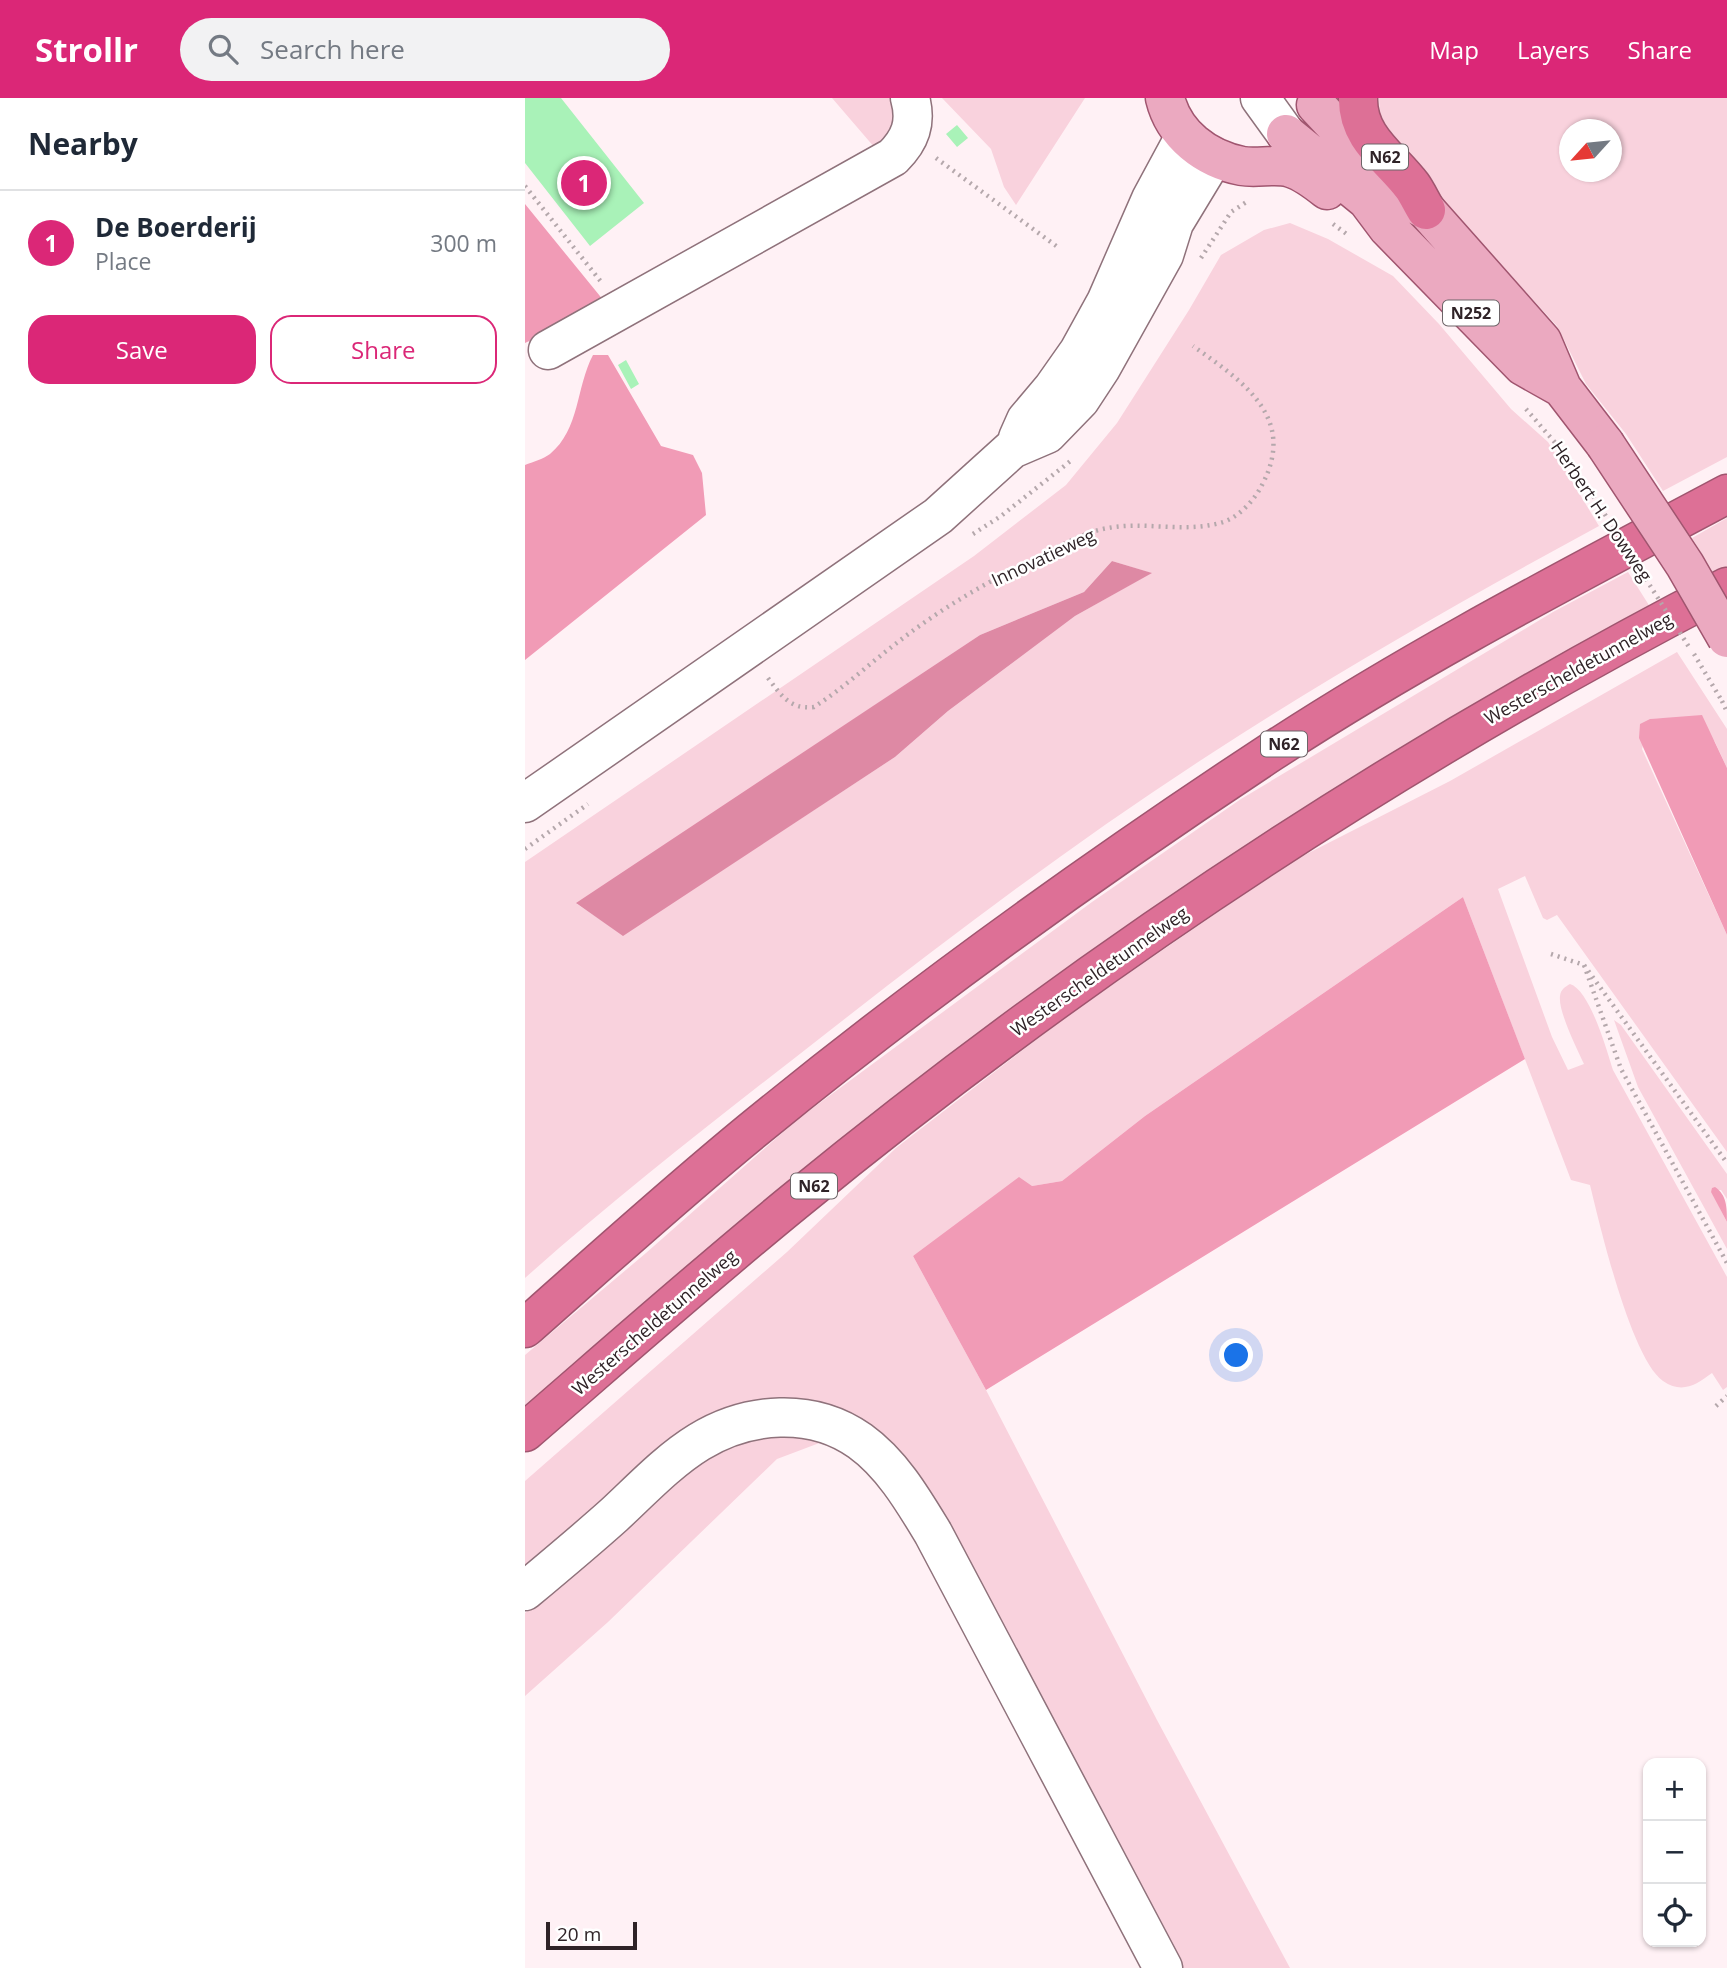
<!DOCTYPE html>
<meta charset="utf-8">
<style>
:root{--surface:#fff;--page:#f2f2f3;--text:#1f2937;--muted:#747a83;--line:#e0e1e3;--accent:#db2777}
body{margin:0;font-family:"Open Sans",sans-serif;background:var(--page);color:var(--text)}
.controls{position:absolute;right:21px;bottom:21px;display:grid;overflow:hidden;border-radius:14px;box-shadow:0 2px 5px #0004}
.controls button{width:63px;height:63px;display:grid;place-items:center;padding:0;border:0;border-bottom:2px solid var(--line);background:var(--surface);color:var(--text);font:35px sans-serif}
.compass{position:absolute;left:1034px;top:21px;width:63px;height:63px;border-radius:50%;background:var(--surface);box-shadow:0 2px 5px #0004;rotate:243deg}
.scale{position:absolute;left:21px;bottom:18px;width:91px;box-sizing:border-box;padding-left:7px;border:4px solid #2f2327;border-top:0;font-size:19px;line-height:24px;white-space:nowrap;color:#2f2327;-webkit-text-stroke:5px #fff;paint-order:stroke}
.you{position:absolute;left:712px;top:1258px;width:24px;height:24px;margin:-18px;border:5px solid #fff;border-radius:50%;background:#1a73e8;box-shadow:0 0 0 10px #1a73e833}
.badge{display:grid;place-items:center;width:46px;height:46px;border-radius:50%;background:var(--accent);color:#fff;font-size:23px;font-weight:700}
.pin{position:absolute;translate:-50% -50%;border:4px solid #fff;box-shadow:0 2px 7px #0006}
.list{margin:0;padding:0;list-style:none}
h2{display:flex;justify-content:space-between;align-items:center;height:91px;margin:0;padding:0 28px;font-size:30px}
h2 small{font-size:23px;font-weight:400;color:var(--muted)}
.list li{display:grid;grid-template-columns:46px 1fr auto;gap:21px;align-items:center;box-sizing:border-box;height:105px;padding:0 28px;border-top:2px solid var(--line)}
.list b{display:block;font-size:26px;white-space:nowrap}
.list p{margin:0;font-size:23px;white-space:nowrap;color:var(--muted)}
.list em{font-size:23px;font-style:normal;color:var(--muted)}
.actions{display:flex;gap:14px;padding:21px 28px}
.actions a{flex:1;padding:16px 0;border:2px solid var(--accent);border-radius:21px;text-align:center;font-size:24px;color:var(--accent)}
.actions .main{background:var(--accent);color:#fff}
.icon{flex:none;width:38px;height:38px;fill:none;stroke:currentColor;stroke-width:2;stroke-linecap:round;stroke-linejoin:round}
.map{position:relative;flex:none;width:1202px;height:1870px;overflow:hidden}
header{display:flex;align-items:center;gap:42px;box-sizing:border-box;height:98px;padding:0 35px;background:var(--accent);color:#fff}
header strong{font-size:33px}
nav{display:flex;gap:38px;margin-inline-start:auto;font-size:24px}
.search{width:490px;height:63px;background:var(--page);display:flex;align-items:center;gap:18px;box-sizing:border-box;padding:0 24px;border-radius:38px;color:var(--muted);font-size:26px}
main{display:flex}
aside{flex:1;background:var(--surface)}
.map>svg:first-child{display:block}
.green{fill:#f9d2dd;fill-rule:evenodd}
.forest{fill:#f19bb6}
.water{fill:#de89a4}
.building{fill:#a9f2b8}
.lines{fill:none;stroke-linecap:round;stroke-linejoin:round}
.minor-casing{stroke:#8f727b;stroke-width:41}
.major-casing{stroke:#a0556f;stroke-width:41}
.highway-casing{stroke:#a0556f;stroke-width:41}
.path{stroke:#b5a8ac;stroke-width:4.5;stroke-dasharray:2 5;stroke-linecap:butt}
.minor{stroke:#fff;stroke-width:38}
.major{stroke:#eba9c0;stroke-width:38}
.highway{stroke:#dd7096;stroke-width:38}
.major-bridge-casing{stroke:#a0556f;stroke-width:41;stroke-linecap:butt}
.path-bridge{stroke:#b5a8ac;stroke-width:4.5;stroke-dasharray:2 5;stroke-linecap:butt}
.major-bridge{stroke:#eba9c0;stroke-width:38}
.labels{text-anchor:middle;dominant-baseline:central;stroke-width:5;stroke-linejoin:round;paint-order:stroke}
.shield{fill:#fff;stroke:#6d6568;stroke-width:2}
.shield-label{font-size:16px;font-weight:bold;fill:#2f2327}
.street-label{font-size:18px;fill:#2f2327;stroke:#fff}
</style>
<header>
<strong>Strollr</strong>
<div class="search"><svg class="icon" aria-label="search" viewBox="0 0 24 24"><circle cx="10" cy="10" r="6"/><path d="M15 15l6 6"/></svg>Search here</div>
<nav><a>Map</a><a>Layers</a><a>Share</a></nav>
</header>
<main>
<aside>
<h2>Nearby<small></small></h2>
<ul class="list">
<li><span class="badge">1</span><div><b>De Boerderij</b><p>Place</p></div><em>300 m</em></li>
</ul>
<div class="actions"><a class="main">Save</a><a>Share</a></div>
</aside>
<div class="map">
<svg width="1202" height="1870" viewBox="0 0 1202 1870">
<rect width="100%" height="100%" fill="#fff1f5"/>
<path class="green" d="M307,0H373L366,31L350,50Z
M417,0H560L491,107L479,89L466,51Z
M854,0H1202V359L1138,393L1101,336L1061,286L1032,228L884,67L855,20ZM1044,32H1086V74H1044Z
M765,125L803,141L868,178L914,226L986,311L1023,344L1074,428C943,499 812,574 687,655C543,748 406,853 271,959C178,1031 88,1102 0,1180V764L449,458L541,387L592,325L664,212L696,157L739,132ZM587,463L626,475L550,518L423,613L370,659L98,837L52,806L455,537L559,494Z
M1202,420V473L1191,479L1167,440Z
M1103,474L1127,512L997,585L0,1312V1257L121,1155L273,1021L567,804L716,701L1028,514Z
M1152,554L1202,631V670L1190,644L1172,619L1125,621L1117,651L1202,837V1054L1032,817L1022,822L1018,820L1000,778L973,791L1027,939L1043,972L1059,966C1052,951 1033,913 1035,898C1036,891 1040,889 1045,886C1065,892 1082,953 1088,972L1202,1179V1289L1198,1292L1187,1275C1171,1287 1157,1296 1138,1283C1106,1260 1075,1128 1065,1087L1046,1082L938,799L620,1018L537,1083L507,1088L388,1158L461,1292L632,1622L765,1870H648L391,1386L251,1308L0,1481V1383L262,1154L371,1050L542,918L764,765L925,683Z
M1089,922L1096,927L1202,1076V1101L1196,1092L1186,1093L1202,1124V1151L1113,989Z
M250,1334L305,1341L252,1361L83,1524L0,1598V1515L172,1367L213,1343Z"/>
<path class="forest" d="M0,106L79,203L43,225L0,245Z
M68,257H83L136,348L168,357L177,375L181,417L0,562V367C8,364 18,361 25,356C55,331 51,289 68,257Z
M1177,617L1202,670V837L1114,640L1115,626L1125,621Z
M938,799L1000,961L461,1292L388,1158L494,1079L507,1088L537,1083L620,1018Z
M1190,1089C1202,1097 1202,1110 1202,1124L1186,1094L1187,1090Z"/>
<path class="water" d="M587,463L627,475L550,518L423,613L370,659L98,838L51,805L455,537L559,494Z"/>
<path class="building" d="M0,0H36L119,105L65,148L0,65Z
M432,27L443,40L432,49L421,36Z
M101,262L114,286L106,291L93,267Z"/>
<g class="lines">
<g class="minor-casing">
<path id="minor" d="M735,0L761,36
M23,252L368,59C385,42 392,25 385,0
M493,340L501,322L528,290L554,253L581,204L626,101L660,38
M0,705L413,418L487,351L522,336L555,302L576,270L639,157L649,125L689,59
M0,1493C30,1468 60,1443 89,1417C116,1392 143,1363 174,1344C223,1314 287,1309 335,1343C367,1366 388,1402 408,1435L638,1870"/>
</g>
<g class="major-casing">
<path id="major" d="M640,0C649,37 681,61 717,68C733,71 750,65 766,70C779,74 792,84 802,92
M791,7L878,100L901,112L1017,243L1037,290L1080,346
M761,36L842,102L863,130L998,268L1037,290"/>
</g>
<g class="highway-casing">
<path id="highway" d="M833,0C832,40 865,59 887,88C892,95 896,104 901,112
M0,1230C77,1162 154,1092 234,1027C398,893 570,770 746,654C892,558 1048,478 1202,396
M0,1334C89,1257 178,1178 270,1103C558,867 871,660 1202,489"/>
</g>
<path class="path" d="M411,60L534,150
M0,88L77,185
M808,126L823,137
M676,160L706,114L723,103
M1001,311L1046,363
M448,436L476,418L548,361
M243,580C256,597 265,612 289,609C319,590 345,565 373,544C415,511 462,484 509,461C532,450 558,434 583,430C619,423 658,435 695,425C712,421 729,403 737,387C773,319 717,283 668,248
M1197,603L1202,614
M0,751L63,706
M1026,856L1059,867L1202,1065
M1059,867L1096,971L1202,1165
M1191,1308L1202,1298"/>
<use href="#minor" class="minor"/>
<use href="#major" class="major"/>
<use href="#highway" class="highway"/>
<g class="major-bridge-casing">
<path id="major-bridge" d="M1080,346L1160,467L1202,540"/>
</g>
<path class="path-bridge" d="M1046,363L1164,549
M1169,556L1197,603"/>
<use href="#major-bridge" class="major-bridge"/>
</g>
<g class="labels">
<g class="shield">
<rect x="837" y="46.5" width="46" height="25" rx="5"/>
<rect x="918" y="202.5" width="56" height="25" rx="5"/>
<rect x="736" y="633.5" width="46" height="25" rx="5"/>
<rect x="266" y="1075.5" width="46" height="25" rx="5"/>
</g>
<g class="shield-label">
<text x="860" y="59">N62</text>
<text x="946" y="215">N252</text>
<text x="759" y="646">N62</text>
<text x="289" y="1088">N62</text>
</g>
<g class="street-label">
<text transform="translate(1077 413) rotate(56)">Herbert H. Dowweg</text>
<text transform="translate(518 459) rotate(-25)">Innovatieweg</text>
<text transform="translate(1053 570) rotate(-29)">Westerscheldetunnelweg</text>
<text transform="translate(574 873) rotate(-35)">Westerscheldetunnelweg</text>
<text transform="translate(129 1224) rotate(-41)">Westerscheldetunnelweg</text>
</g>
</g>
</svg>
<div class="controls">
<button>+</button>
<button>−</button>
<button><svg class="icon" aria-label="locate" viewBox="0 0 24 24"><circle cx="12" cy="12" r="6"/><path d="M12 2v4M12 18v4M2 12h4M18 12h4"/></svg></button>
</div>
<svg class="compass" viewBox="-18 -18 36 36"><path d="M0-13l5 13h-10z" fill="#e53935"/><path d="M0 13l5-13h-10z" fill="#747a83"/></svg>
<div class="scale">20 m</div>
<div class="you"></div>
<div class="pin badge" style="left:59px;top:85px">1</div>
</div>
</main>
